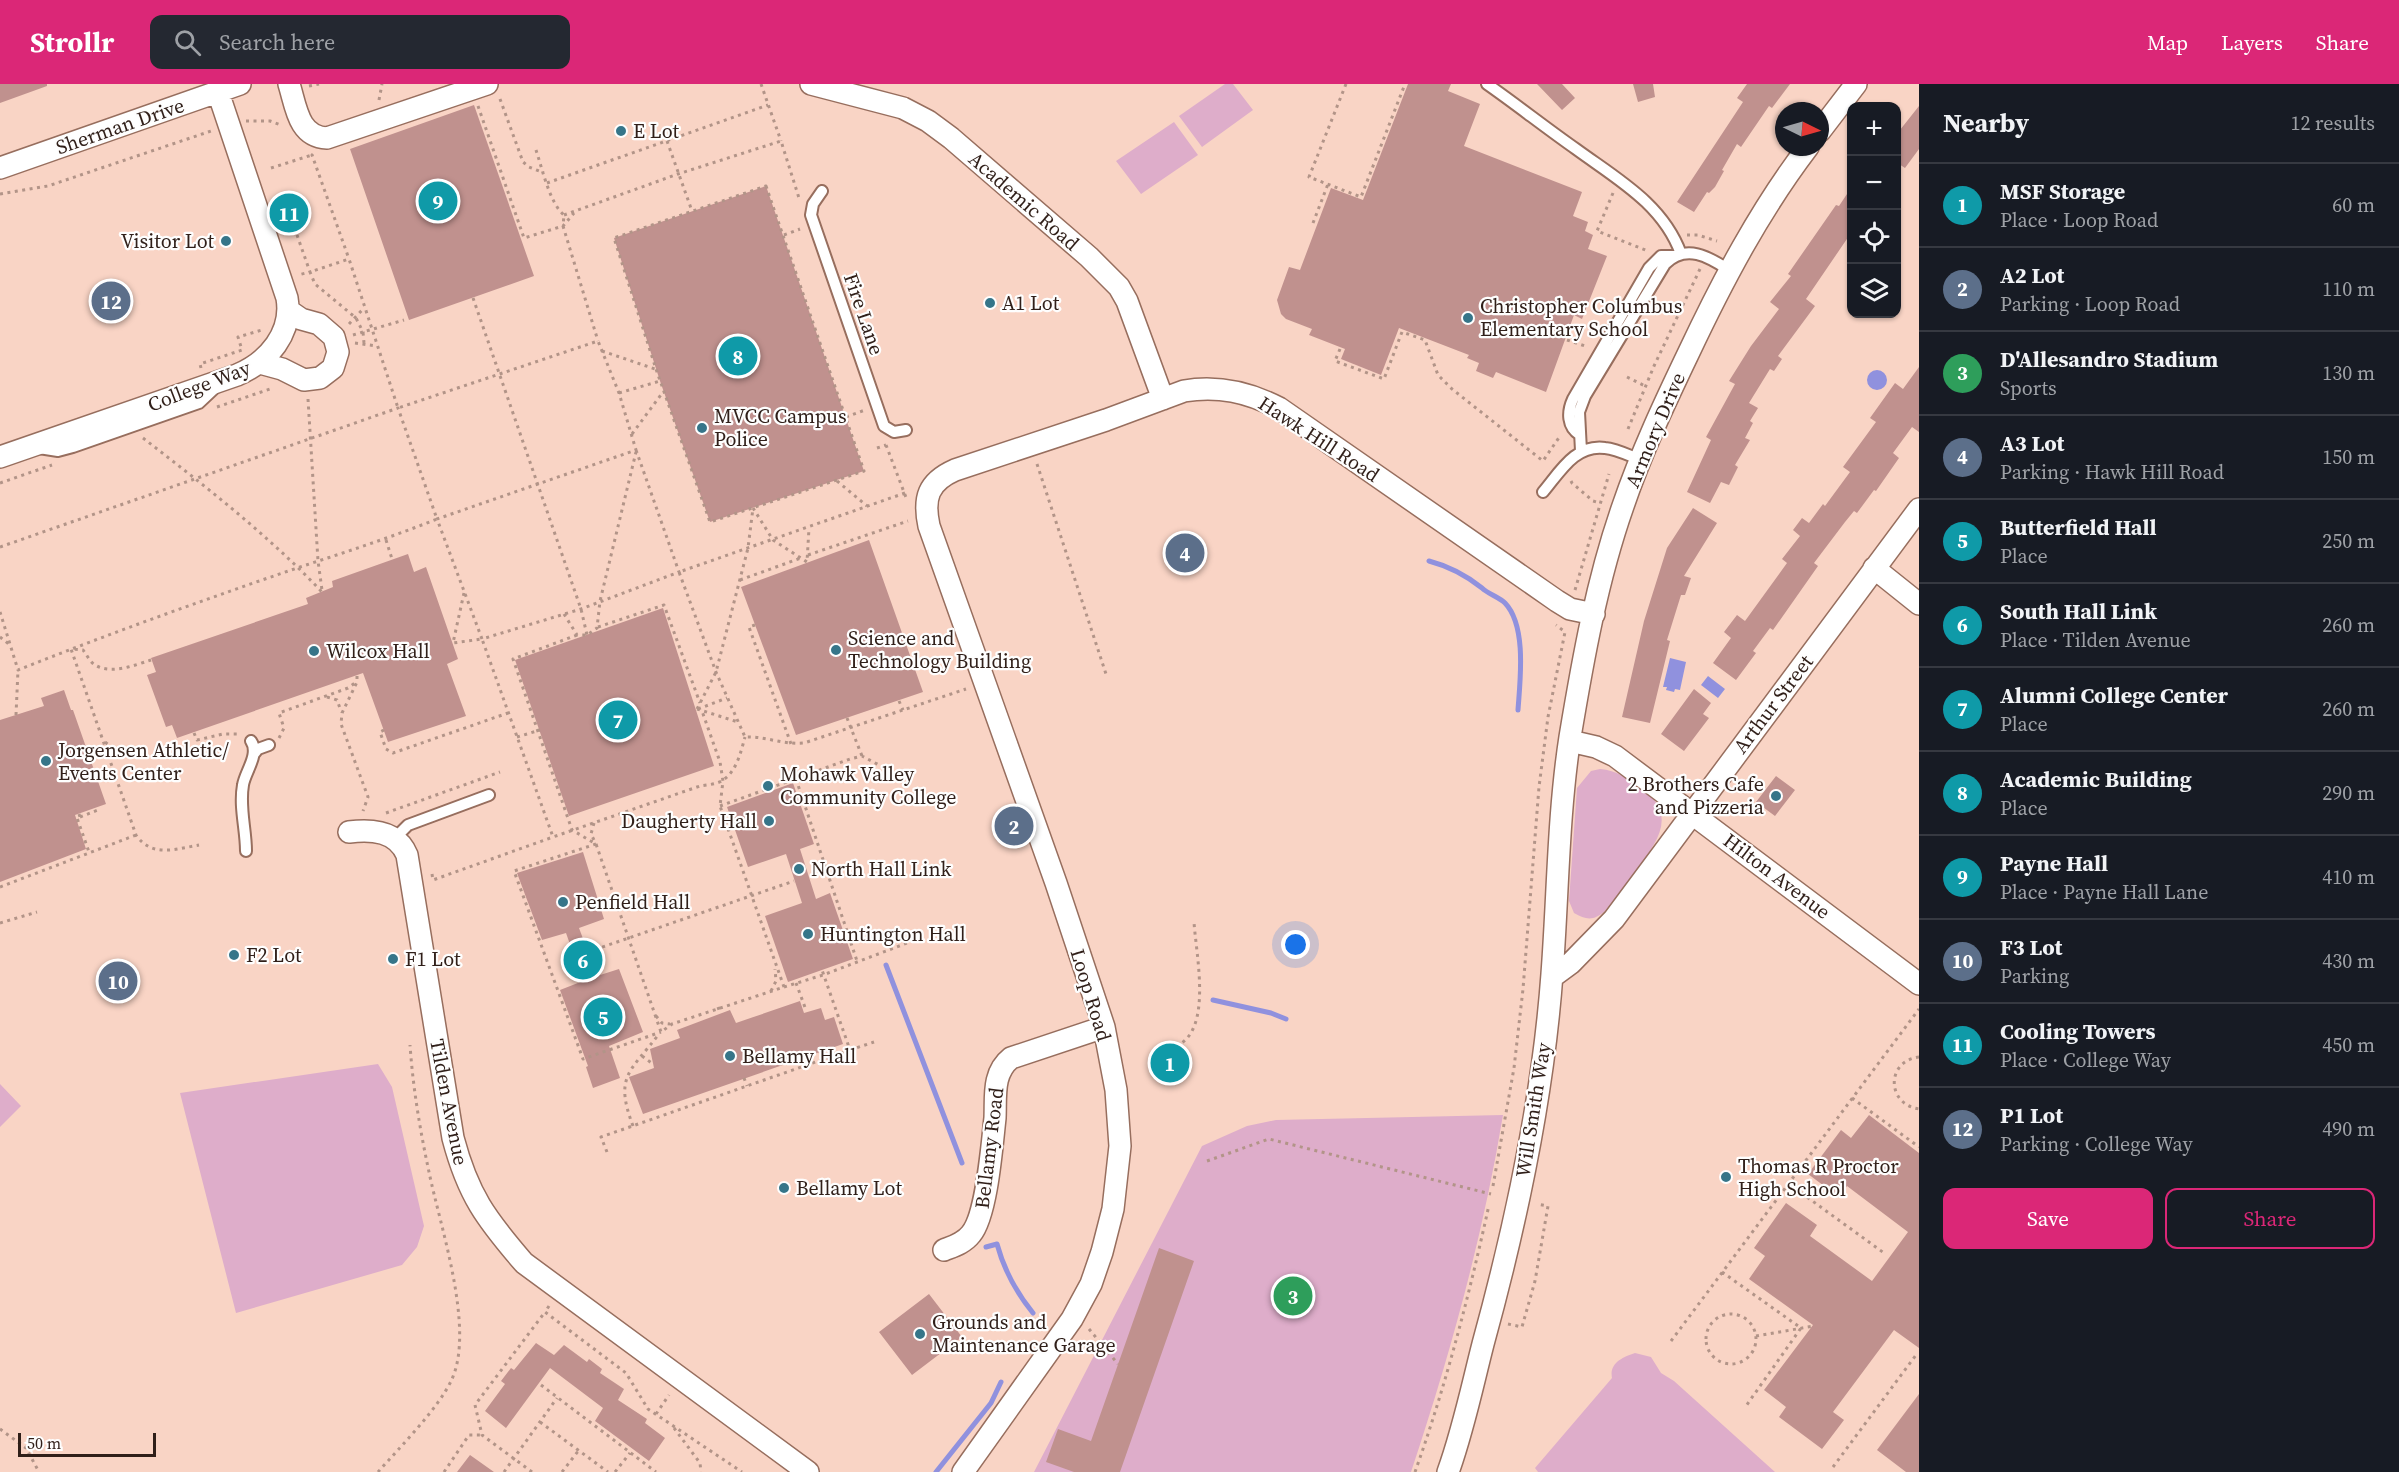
<!DOCTYPE html>
<meta charset="utf-8">
<style>
:root{--surface:#171b24;--page:#242831;--text:#f1f3f6;--muted:#9ea1a6;--line:#363941;--accent:#db2777}
body{margin:0;font-family:"Source Serif 4",serif;background:var(--page);color:var(--text)}
.controls{position:absolute;right:18px;top:18px;display:grid;overflow:hidden;border-radius:12px;box-shadow:0 2px 4px #0004}
.controls button{width:54px;height:54px;display:grid;place-items:center;padding:0;border:0;border-bottom:2px solid var(--line);background:var(--surface);color:var(--text);font:30px sans-serif}
.compass{position:absolute;left:1775px;top:18px;width:54px;height:54px;border-radius:50%;background:var(--surface);box-shadow:0 2px 4px #0004;rotate:95deg}
.scale{position:absolute;left:18px;bottom:15px;width:138px;box-sizing:border-box;padding-left:6px;border:3px solid #301f19;border-top:0;font-size:16px;line-height:21px;white-space:nowrap;color:#301f19;-webkit-text-stroke:4px #fefefe;paint-order:stroke}
.you{position:absolute;left:1296px;top:861px;width:21px;height:21px;margin:-15px;border:4px solid #fff;border-radius:50%;background:#1a73e8;box-shadow:0 0 0 9px #1a73e833}
.badge{display:grid;place-items:center;width:39px;height:39px;border-radius:50%;background:var(--accent);color:#fff;font-size:20px;font-weight:700}
.pin{position:absolute;translate:-50% -50%;border:3px solid #fff;box-shadow:0 2px 6px #0006}
.list{margin:0;padding:0;list-style:none}
h2{display:flex;justify-content:space-between;align-items:center;height:78px;margin:0;padding:0 24px;font-size:26px}
h2 small{font-size:20px;font-weight:400;color:var(--muted)}
.list li{display:grid;grid-template-columns:39px 1fr auto;gap:18px;align-items:center;box-sizing:border-box;height:84px;padding:0 24px;border-top:2px solid var(--line)}
.list b{display:block;font-size:22px;white-space:nowrap}
.list p{margin:0;font-size:20px;white-space:nowrap;color:var(--muted)}
.list em{font-size:20px;font-style:normal;color:var(--muted)}
.actions{display:flex;gap:12px;padding:18px 24px}
.actions a{flex:1;padding:14px 0;border:2px solid var(--accent);border-radius:12px;text-align:center;font-size:21px;color:var(--accent)}
.actions .main{background:var(--accent);color:#fff}
.icon{flex:none;width:33px;height:33px;fill:none;stroke:currentColor;stroke-width:2;stroke-linecap:round;stroke-linejoin:round}
.map{position:relative;flex:none;width:1919px;height:1388px;overflow:hidden}
header{display:flex;align-items:center;gap:36px;box-sizing:border-box;height:84px;padding:0 30px;background:var(--accent);color:#fff}
header strong{font-size:28px}
nav{display:flex;gap:33px;margin-inline-start:auto;font-size:21px}
.search{width:420px;height:54px;background:var(--page);display:flex;align-items:center;gap:15px;box-sizing:border-box;padding:0 21px;border-radius:12px;color:var(--muted);font-size:22px}
main{display:flex}
aside{flex:1;background:var(--surface)}
.map>svg:first-child{display:block}
.green{fill:#deadca}
.water{fill:#9091de}
.lines{fill:none;stroke-linecap:round;stroke-linejoin:round}
.stream{stroke:#9091de;stroke-width:5}
.building{fill:#c0918e}
.service-casing{stroke:#976e5e;stroke-width:14}
.minor-casing{stroke:#976e5e;stroke-width:24}
.path{stroke:#b29488;stroke-width:3;stroke-dasharray:3 4.5;stroke-linecap:butt}
.service{stroke:#fff;stroke-width:10}
.minor{stroke:#fff;stroke-width:21}
.poi-dot{fill:#367589;stroke:#fefefe;stroke-width:2}
.labels{text-anchor:middle;dominant-baseline:central;stroke-width:4.5;stroke-linejoin:round;paint-order:stroke}
.street-label{font-size:20px;fill:#301f19;stroke:#fefefe}
.poi-label{font-size:20px;fill:#301f19;stroke:#fefefe;text-anchor:start}
</style>
<header>
<strong>Strollr</strong>
<div class="search"><svg class="icon" aria-label="search" viewBox="0 0 24 24"><circle cx="10" cy="10" r="6"/><path d="M15 15l6 6"/></svg>Search here</div>
<nav><a>Map</a><a>Layers</a><a>Share</a></nav>
</header>
<main>
<div class="map">
<svg width="1919" height="1388" viewBox="0 0 1919 1388">
<rect width="100%" height="100%" fill="#f9d4c5"/>
<path class="green" d="M1225,0H1233L1253,26L1202,63L1179,32Z
M1174,38L1198,71L1141,110L1116,77Z
M1600,685C1617,686 1627,695 1641,704C1679,731 1657,758 1636,786C1626,800 1615,814 1605,827C1594,837 1586,836 1574,829L1569,817L1577,704L1591,687Z
M378,980L392,1003L424,1142L417,1163L402,1181L236,1229L180,1009Z
M0,1000L21,1022L0,1043Z
M1503,1031C1483,1152 1450,1271 1411,1388H1034L1202,1062L1247,1042L1276,1036Z
M1635,1269L1651,1273L1661,1289L1674,1297L1775,1388H1538L1535,1384L1612,1294C1609,1279 1623,1273 1635,1269Z"/>
<path class="water" d="M1867 296a10 10 0 1 1 20 0a10 10 0 1 1-20 0Z
M1670,574L1686,578L1680,606L1675,605L1674,608L1666,606L1667,603H1663Z
M1708,592L1725,605L1718,614L1701,601Z"/>
<g class="lines">
<path class="stream" d="M1429,477C1448,482 1467,492 1482,504C1488,510 1499,513 1505,519C1527,542 1520,597 1518,626
M886,881L962,1079
M1213,916L1271,929L1286,935
M986,1163L997,1160C1004,1186 1016,1208 1033,1229
M936,1388L991,1319L1001,1298"/>
</g>
<path class="building" d="M0,0H47V2L0,19Z
M1408,0H1451L1448,7L1480,20L1464,62L1582,108L1573,132L1588,138L1585,147L1593,151L1588,165L1607,172L1582,235L1574,231L1546,308L1496,288L1493,294L1476,287L1479,279L1467,274L1469,271L1399,244L1381,291L1341,275L1345,265L1309,251L1312,245L1286,235L1281,230L1277,216L1289,183L1300,186L1331,104L1363,116Z
M1537,0H1562L1575,14L1562,26Z
M1633,0H1653L1655,13L1638,18Z
M1747,0H1790L1772,24L1769,22L1741,63L1737,60L1722,86L1724,87L1715,103L1709,109L1707,108L1694,128L1677,118L1743,18L1737,14Z
M474,21L534,192L409,236L350,65Z
M1919,22V65L1905,84L1896,78V51Z
M766,102L864,387L710,438L660,297L614,154Z
M1851,104V149L1806,215L1815,222L1778,272L1782,275L1774,287L1770,285L1749,319L1758,324L1750,337L1753,339L1745,354L1750,356L1735,381L1738,383L1729,401L1721,398L1710,419L1687,408L1711,356L1706,353L1735,300L1729,297L1751,262L1779,225L1770,218L1791,192L1788,190L1836,121L1839,122Z
M293,111L303,141L285,147L274,117Z
M1919,283V348L1912,343L1893,369L1899,374L1876,407L1874,406L1857,429L1854,427L1845,438L1814,479L1818,482L1773,546L1770,544L1753,567L1756,569L1736,596L1713,579L1731,554L1724,548L1737,531L1745,537L1787,479L1782,475L1800,452L1793,446L1802,434L1809,439L1823,420L1825,422L1850,388L1843,383L1876,338L1870,334L1895,299L1903,305Z
M1693,424L1717,439L1684,492L1691,494L1685,511H1681L1667,556L1670,557L1650,639L1622,633L1644,537L1667,464Z
M869,456L923,608L796,651L741,503Z
M408,470L414,488L426,483L458,575L447,580L466,632L388,658L363,589L177,654L172,641L166,643L147,591L156,588L151,574L308,520L306,514L333,503L332,497Z
M663,524L714,682L569,732L515,576Z
M1694,605L1711,619L1703,630L1709,634L1684,667L1661,650Z
M64,606L71,626H73L106,720L75,731L86,765L0,798V636L44,622L41,614Z
M1776,692L1795,706L1775,732L1756,718Z
M793,699L814,760L800,765L816,815L830,809L853,875L788,898L765,832L802,819L786,770L748,783L727,723Z
M583,768L604,835L579,844L597,892L619,885L643,948L609,962L620,994L593,1004L586,983L588,982L560,906L583,897L566,849L542,856L517,789Z
M800,917L804,929L821,924L825,936L834,933L843,960L643,1030L629,993L654,984L650,965L680,954L677,946L730,926L736,939Z
M1184,966L1190,982L1155,992L1152,976Z
M1869,1031L1919,1069V1264L1894,1246L1833,1328L1844,1336L1822,1365L1779,1333L1786,1323L1764,1306L1813,1241L1749,1195L1765,1172L1754,1164L1786,1119L1817,1141L1810,1152L1872,1197L1908,1148L1847,1102L1839,1113L1808,1090L1841,1046L1851,1054Z
M1159,1164L1194,1177L1120,1388H1074L1046,1378L1058,1345L1091,1357Z
M929,1210L962,1253L912,1291L879,1248Z
M536,1259L554,1271L564,1261L587,1278L589,1275L602,1285L600,1289L624,1305L618,1316L647,1335L645,1339L665,1354L649,1377L595,1337L603,1324L550,1284L506,1344L485,1327L505,1300L501,1297L511,1284L514,1286Z
M1919,1310V1388H1906L1877,1366Z
M470,1371L494,1388H457Z"/>
<g class="lines">
<g class="service-casing">
<path id="service" d="M1487,0C1517,21 1546,44 1576,65C1617,95 1663,120 1681,170
M822,107L813,120L811,131L884,342L894,348L906,346
M1580,351C1567,343 1567,328 1573,315L1649,184L1661,172H1675
M39,364L58,367L73,363L199,319L216,303
M1581,367L1579,328L1585,312L1665,180C1686,159 1709,173 1729,186
M1543,408C1560,388 1575,360 1605,364C1617,365 1630,372 1641,376
M254,670L258,665L269,661
M397,757L401,748L408,741L489,711
M246,767C246,745 239,723 243,701C245,688 260,670 251,657"/>
</g>
<g class="minor-casing">
<path id="minor" d="M289,0C296,22 298,53 327,54L487,0
M811,0L903,24L928,37L951,54L1089,173L1119,203L1127,217L1163,315
M1820,47L1856,0
M0,84L240,0
M260,279L282,285L304,296L320,294L333,284L338,268L334,253L319,240L301,235L288,226
M0,373L237,291C268,278 293,249 287,214L218,8
M1874,484L1919,520
M1570,657L1596,663L1615,672L1919,900
M349,748C372,745 397,747 407,771L453,1054C468,1111 486,1135 524,1179L808,1388
M1552,893L1571,879L1614,835L1919,425
M944,1166C954,1162 964,1159 971,1150C987,1131 992,1060 995,1034C996,1013 992,989 1011,974L1104,943
M963,1388L1072,1235L1091,1200L1102,1168L1113,1125L1120,1062L1116,1006L1104,943L1056,799L929,442C923,414 928,398 955,386L1106,336L1184,307C1218,301 1248,308 1279,324L1557,517L1570,525L1594,530
M1448,1388C1463,1347 1472,1303 1483,1260C1516,1140 1543,1015 1552,890C1558,811 1558,731 1570,653C1583,575 1597,496 1623,422C1641,369 1665,318 1689,268C1723,196 1760,126 1808,63"/>
</g>
<path class="path" d="M761,0L781,57
M1346,0L1309,93L1361,113L1405,0
M309,2L319,0
M500,15L523,78L529,83L544,89
M379,16L382,0
M478,22L524,154L563,142L574,129
M246,37H270L281,41
M667,57L692,127
M536,66C542,84 550,120 564,131L563,142L598,257
M313,70L312,71L349,175
M271,84L312,71
M547,99L768,21
M766,102L864,387L710,438L656,285L614,154Z
M1613,109L1597,147L1648,167
M0,110L48,102L211,47
M564,131L678,90L781,57L799,114
M1313,139L1328,100
M297,151L310,188L298,191
M784,151L800,145
M1687,151H1698L1717,157
M473,214L581,525L587,551
M349,240L364,224
M353,251L363,248L356,234L315,200L310,188L349,175L398,324L598,257L619,309L636,366L437,435L482,555L581,525L679,488L636,366
M1567,256L1588,263
M355,259L377,262
M364,259L363,248L404,236
M1340,265L1335,277L1384,295L1402,248L1425,256L1438,291L1452,305L1543,377L1560,352
M602,267L655,285
M201,284L200,280L242,266L238,253L262,246
M1627,293L1645,302
M619,309L660,297
M308,315L318,477L322,506
M217,323L273,304
M846,333L865,326
M1628,345L1654,282L1700,185
M632,350L663,308
M143,354C205,402 268,451 322,508
M886,361L907,416
M877,364L886,361
M1037,380L1106,590
M837,397L867,422
M1571,397L1572,399L1593,417L1600,419
M0,399L52,381
M905,409L679,488L716,588L745,653C765,652 783,661 804,659L966,605
M753,424L773,456L807,478L809,444
M386,456L392,475
M0,463L398,324L437,435C392,453 346,468 300,483C206,515 111,549 18,586L0,528
M808,471L908,437
M740,496L801,474
M1575,506L1609,390
M464,509L453,559L482,555L553,753L700,702C707,701 718,700 723,696C737,687 741,667 745,653
M564,530L577,551H587L597,544L600,517L636,368
M755,541L749,543L791,660
M598,543L664,521L700,619
M577,551L513,575L572,746L596,760L661,948L672,940L784,903L720,722L723,697L720,678L702,627
M0,553L10,561
M151,576C135,581 111,591 95,581C90,578 87,571 83,566L71,565L136,751C152,774 176,765 199,761
M357,592V598L342,629L341,640L368,713L363,727
M327,613L337,616L341,627
M899,617L903,626
M697,625L716,588L748,464L753,424
M697,625L738,638
M698,625L727,614
M16,631L18,586
M847,634L862,672
M384,646L380,648L386,665L393,669L508,629
M194,649L197,656L223,650H238
M517,653L540,646
M279,654L284,644L279,629L348,604L355,599
M105,658C115,666 122,671 135,668
M796,695L857,877
M720,722L850,675L862,672L881,682
M386,729L500,688
M79,730L80,733L77,734L89,768
M80,733L98,726
M594,739L591,750L596,760L514,787L583,975L661,948
M432,790L433,796L553,753
M0,803L136,751
M0,839L37,828
M588,868L794,797
M796,899L806,926
M784,903L823,891L915,856
M771,907L776,897L775,885
M718,923L720,929
M656,932L662,939L670,940
M1176,962C1213,947 1196,871 1194,838
M850,966L874,958
M642,972L653,980
M1919,973C1886,977 1886,1020 1919,1025
M744,994L747,1002
M1852,1014L1919,1063
M633,1042C614,992 630,988 659,950
M607,1068L601,1053L850,966L822,886
M1207,1077L1269,1055L1491,1110
M1789,1100L1884,1169
M1493,1102L1514,984L1523,905L1539,703L1548,633L1565,548L1556,541
M1722,1188L1801,1244L1746,1322
M549,1222L545,1228L626,1289L648,1325L742,1388
M1706 1255a25 25 0 1 1 50 0a25 25 0 1 1-50 0Z
M1508,1240L1522,1243L1535,1197L1548,1122L1537,1120
M1089,1245L1118,1280
M1756,1252L1814,1242
M1671,1257L1919,925
M541,1301L656,1388
M656,1330L669,1311
M540,1338L608,1388
M674,1344L700,1379L701,1388
M0,1345L26,1364L39,1388
M1833,1383L1916,1271
M378,1388C400,1363 439,1324 452,1295C475,1244 440,1142 429,1088C420,1046 413,1004 410,961
M444,1388L469,1351H482
M504,1388L557,1314
M532,1388L482,1351L475,1321L545,1228
M562,1388L579,1366
M615,1388L630,1369
M1415,1388C1446,1301 1469,1212 1489,1121"/>
<use href="#service" class="service"/>
<use href="#minor" class="minor"/>
</g>
<g class="poi-dot">
<circle cx="621" cy="47" r="6"/>
<circle cx="226" cy="157" r="6"/>
<circle cx="990" cy="219" r="6"/>
<circle cx="1468" cy="234" r="6"/>
<circle cx="702" cy="344" r="6"/>
<circle cx="836" cy="566" r="6"/>
<circle cx="314" cy="567" r="6"/>
<circle cx="46" cy="677" r="6"/>
<circle cx="768" cy="702" r="6"/>
<circle cx="1776" cy="712" r="6"/>
<circle cx="769" cy="737" r="6"/>
<circle cx="799" cy="785" r="6"/>
<circle cx="563" cy="818" r="6"/>
<circle cx="808" cy="850" r="6"/>
<circle cx="234" cy="871" r="6"/>
<circle cx="393" cy="875" r="6"/>
<circle cx="730" cy="972" r="6"/>
<circle cx="1726" cy="1093" r="6"/>
<circle cx="784" cy="1104" r="6"/>
<circle cx="920" cy="1250" r="6"/>
</g>
<g class="labels">
<g class="street-label">
<text transform="translate(120 42) rotate(-19)">Sherman Drive</text>
<text transform="translate(1024 117) rotate(41)">Academic Road</text>
<text transform="translate(864 230) rotate(71)">Fire Lane</text>
<text transform="translate(199 302) rotate(-21)">College Way</text>
<text transform="translate(1655 346) rotate(-67)">Armory Drive</text>
<text transform="translate(1319 355) rotate(33)">Hawk Hill Road</text>
<text transform="translate(1773 620) rotate(-53)">Arthur Street</text>
<text transform="translate(1777 792) rotate(37)">Hilton Avenue</text>
<text transform="translate(1091 911) rotate(73)">Loop Road</text>
<text transform="translate(449 1018) rotate(79)">Tilden Avenue</text>
<text transform="translate(1533 1026) rotate(-81)">Will Smith Way</text>
<text transform="translate(989 1064) rotate(-83)">Bellamy Road</text>
</g>
<g class="poi-label">
<text x="633" y="47">E Lot</text>
<text x="214" y="157" text-anchor="end">Visitor Lot</text>
<text x="1002" y="219">A1 Lot</text>
<text x="1480" y="222">Christopher Columbus<tspan x="1480" dy="23">Elementary School</tspan></text>
<text x="714" y="332">MVCC Campus<tspan x="714" dy="23">Police</tspan></text>
<text x="848" y="554">Science and<tspan x="848" dy="23">Technology Building</tspan></text>
<text x="326" y="567">Wilcox Hall</text>
<text x="58" y="666">Jorgensen Athletic/<tspan x="58" dy="23">Events Center</tspan></text>
<text x="780" y="690">Mohawk Valley<tspan x="780" dy="23">Community College</tspan></text>
<text x="1764" y="700" text-anchor="end">2 Brothers Cafe<tspan x="1764" dy="23">and Pizzeria</tspan></text>
<text x="757" y="737" text-anchor="end">Daugherty Hall</text>
<text x="811" y="785">North Hall Link</text>
<text x="575" y="818">Penfield Hall</text>
<text x="820" y="850">Huntington Hall</text>
<text x="246" y="871">F2 Lot</text>
<text x="405" y="875">F1 Lot</text>
<text x="742" y="972">Bellamy Hall</text>
<text x="1738" y="1082">Thomas R Proctor<tspan x="1738" dy="23">High School</tspan></text>
<text x="796" y="1104">Bellamy Lot</text>
<text x="932" y="1238">Grounds and<tspan x="932" dy="23">Maintenance Garage</tspan></text>
</g>
</g>
</svg>
<div class="controls">
<button>+</button>
<button>−</button>
<button><svg class="icon" aria-label="locate" viewBox="0 0 24 24"><circle cx="12" cy="12" r="6"/><path d="M12 2v4M12 18v4M2 12h4M18 12h4"/></svg></button>
<button><svg class="icon" aria-label="layers" viewBox="0 0 24 24"><path d="M12 4l9 5-9 5-9-5zM3 14l9 5 9-5"/></svg></button>
</div>
<svg class="compass" viewBox="-18 -18 36 36"><path d="M0-13l5 13h-10z" fill="#e53935"/><path d="M0 13l5-13h-10z" fill="#9ea1a6"/></svg>
<div class="scale">50 m</div>
<div class="you"></div>
<div class="pin badge" style="left:1170px;top:979px;background:#0f9aa8">1</div>
<div class="pin badge" style="left:1014px;top:742px;background:#5c6f8a">2</div>
<div class="pin badge" style="left:1293px;top:1212px;background:#2e9e5b">3</div>
<div class="pin badge" style="left:1185px;top:469px;background:#5c6f8a">4</div>
<div class="pin badge" style="left:603px;top:933px;background:#0f9aa8">5</div>
<div class="pin badge" style="left:583px;top:876px;background:#0f9aa8">6</div>
<div class="pin badge" style="left:618px;top:636px;background:#0f9aa8">7</div>
<div class="pin badge" style="left:738px;top:272px;background:#0f9aa8">8</div>
<div class="pin badge" style="left:438px;top:117px;background:#0f9aa8">9</div>
<div class="pin badge" style="left:118px;top:897px;background:#5c6f8a">10</div>
<div class="pin badge" style="left:289px;top:129px;background:#0f9aa8">11</div>
<div class="pin badge" style="left:111px;top:217px;background:#5c6f8a">12</div>
</div>
<aside>
<h2>Nearby<small>12 results</small></h2>
<ul class="list">
<li><span class="badge" style="background:#0f9aa8">1</span><div><b>MSF Storage</b><p>Place · Loop Road</p></div><em>60 m</em></li>
<li><span class="badge" style="background:#5c6f8a">2</span><div><b>A2 Lot</b><p>Parking · Loop Road</p></div><em>110 m</em></li>
<li><span class="badge" style="background:#2e9e5b">3</span><div><b>D'Allesandro Stadium</b><p>Sports</p></div><em>130 m</em></li>
<li><span class="badge" style="background:#5c6f8a">4</span><div><b>A3 Lot</b><p>Parking · Hawk Hill Road</p></div><em>150 m</em></li>
<li><span class="badge" style="background:#0f9aa8">5</span><div><b>Butterfield Hall</b><p>Place</p></div><em>250 m</em></li>
<li><span class="badge" style="background:#0f9aa8">6</span><div><b>South Hall Link</b><p>Place · Tilden Avenue</p></div><em>260 m</em></li>
<li><span class="badge" style="background:#0f9aa8">7</span><div><b>Alumni College Center</b><p>Place</p></div><em>260 m</em></li>
<li><span class="badge" style="background:#0f9aa8">8</span><div><b>Academic Building</b><p>Place</p></div><em>290 m</em></li>
<li><span class="badge" style="background:#0f9aa8">9</span><div><b>Payne Hall</b><p>Place · Payne Hall Lane</p></div><em>410 m</em></li>
<li><span class="badge" style="background:#5c6f8a">10</span><div><b>F3 Lot</b><p>Parking</p></div><em>430 m</em></li>
<li><span class="badge" style="background:#0f9aa8">11</span><div><b>Cooling Towers</b><p>Place · College Way</p></div><em>450 m</em></li>
<li><span class="badge" style="background:#5c6f8a">12</span><div><b>P1 Lot</b><p>Parking · College Way</p></div><em>490 m</em></li>
</ul>
<div class="actions"><a class="main">Save</a><a>Share</a></div>
</aside>
</main>
